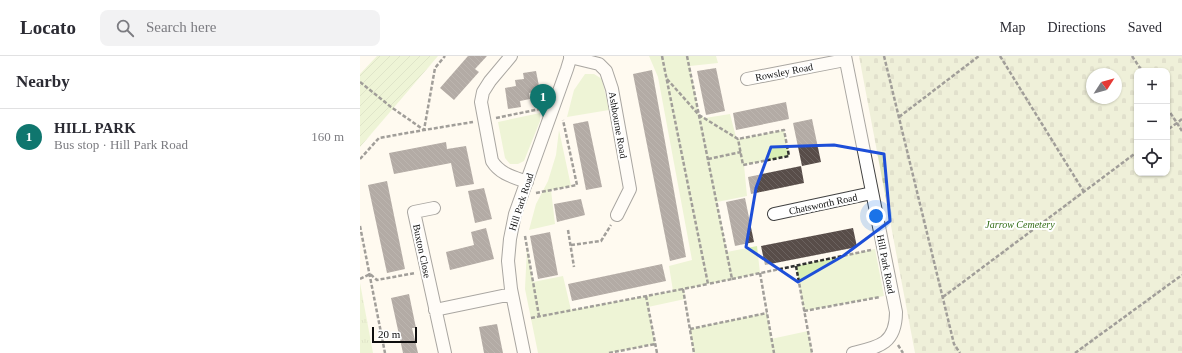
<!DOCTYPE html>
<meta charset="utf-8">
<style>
:root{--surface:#fff;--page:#f2f2f3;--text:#2b2b33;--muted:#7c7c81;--line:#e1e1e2;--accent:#0f766e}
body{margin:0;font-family:"Times New Roman",serif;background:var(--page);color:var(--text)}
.controls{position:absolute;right:12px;top:12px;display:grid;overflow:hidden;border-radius:8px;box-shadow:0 1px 3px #0004}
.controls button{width:36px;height:36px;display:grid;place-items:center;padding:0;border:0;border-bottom:1px solid var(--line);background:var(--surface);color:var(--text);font:20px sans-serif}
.compass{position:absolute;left:726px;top:12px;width:36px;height:36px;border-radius:50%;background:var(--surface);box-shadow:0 1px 3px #0004;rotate:54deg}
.scale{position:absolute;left:12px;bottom:10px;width:45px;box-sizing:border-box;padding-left:4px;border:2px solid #0e0e0e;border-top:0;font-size:11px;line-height:14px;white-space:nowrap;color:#0e0e0e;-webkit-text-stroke:3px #fff;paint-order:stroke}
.you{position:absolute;left:516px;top:160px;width:14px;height:14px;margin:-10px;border:3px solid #fff;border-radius:50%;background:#1a73e8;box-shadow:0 0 0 6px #1a73e833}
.badge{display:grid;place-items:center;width:26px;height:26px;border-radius:50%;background:var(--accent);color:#fff;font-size:13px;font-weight:700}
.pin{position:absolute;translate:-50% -33px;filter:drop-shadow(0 1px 2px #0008)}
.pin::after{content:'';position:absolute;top:21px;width:14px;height:12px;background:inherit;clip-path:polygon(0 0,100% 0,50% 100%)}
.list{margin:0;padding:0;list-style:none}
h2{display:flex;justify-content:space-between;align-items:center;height:52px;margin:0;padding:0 16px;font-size:17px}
h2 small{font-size:13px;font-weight:400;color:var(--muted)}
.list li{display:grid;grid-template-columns:26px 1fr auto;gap:12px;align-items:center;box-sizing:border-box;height:56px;padding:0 16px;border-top:1px solid var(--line)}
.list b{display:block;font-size:15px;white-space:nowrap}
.list p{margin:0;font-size:13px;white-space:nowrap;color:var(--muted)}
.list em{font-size:13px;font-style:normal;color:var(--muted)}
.icon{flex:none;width:22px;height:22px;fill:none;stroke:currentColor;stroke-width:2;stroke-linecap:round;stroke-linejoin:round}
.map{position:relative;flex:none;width:822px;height:297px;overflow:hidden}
header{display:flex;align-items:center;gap:24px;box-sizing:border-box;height:56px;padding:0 20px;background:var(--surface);border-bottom:1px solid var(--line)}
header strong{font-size:19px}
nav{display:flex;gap:22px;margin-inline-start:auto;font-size:14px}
.search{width:280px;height:36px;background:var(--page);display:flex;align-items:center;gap:10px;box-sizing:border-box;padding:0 14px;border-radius:8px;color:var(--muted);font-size:15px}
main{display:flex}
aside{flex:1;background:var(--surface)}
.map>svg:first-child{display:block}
.grass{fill:#d9eeb5}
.cemetery{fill:url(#cemetery-stones);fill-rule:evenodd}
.park{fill:url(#park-tufts)}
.garden{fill:url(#garden-furrows)}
.building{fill:url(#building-back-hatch)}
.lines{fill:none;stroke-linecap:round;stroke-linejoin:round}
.street-casing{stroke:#414141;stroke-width:14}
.path{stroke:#303030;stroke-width:2.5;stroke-dasharray:4 2;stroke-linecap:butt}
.street{stroke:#fff;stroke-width:12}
.marked{fill:none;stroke:#1d4ed8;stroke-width:3;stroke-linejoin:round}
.labels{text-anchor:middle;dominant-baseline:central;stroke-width:4;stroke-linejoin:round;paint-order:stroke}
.street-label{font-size:10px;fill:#0e0e0e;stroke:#fff}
.park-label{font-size:10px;font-style:italic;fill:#336d17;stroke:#fff}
</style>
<header>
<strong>Locato</strong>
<div class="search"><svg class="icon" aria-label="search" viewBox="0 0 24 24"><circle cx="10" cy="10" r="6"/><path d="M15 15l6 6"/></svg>Search here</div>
<nav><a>Map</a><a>Directions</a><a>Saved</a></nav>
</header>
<main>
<aside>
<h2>Nearby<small></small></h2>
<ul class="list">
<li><span class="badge">1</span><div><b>HILL PARK</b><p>Bus stop · Hill Park Road</p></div><em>160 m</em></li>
</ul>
</aside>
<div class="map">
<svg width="822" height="297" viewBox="0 0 822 297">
<defs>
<pattern id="cemetery-stones" width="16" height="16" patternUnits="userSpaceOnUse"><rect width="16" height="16" fill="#dce4bd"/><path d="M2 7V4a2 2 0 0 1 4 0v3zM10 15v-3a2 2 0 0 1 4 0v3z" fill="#bcc2a1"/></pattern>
<pattern id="park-tufts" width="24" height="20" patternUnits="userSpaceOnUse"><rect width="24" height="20" fill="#d9eeb5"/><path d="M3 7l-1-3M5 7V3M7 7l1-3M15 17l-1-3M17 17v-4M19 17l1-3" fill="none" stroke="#b9cb9a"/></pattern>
<pattern id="garden-furrows" width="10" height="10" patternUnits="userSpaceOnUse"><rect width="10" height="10" fill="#d9eeb5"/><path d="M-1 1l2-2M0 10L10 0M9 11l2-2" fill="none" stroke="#b9cb9a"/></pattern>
<pattern id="building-back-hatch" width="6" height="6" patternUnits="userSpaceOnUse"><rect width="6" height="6" fill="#584d49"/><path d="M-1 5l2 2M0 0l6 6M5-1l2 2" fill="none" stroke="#6b625f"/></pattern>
</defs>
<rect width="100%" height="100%" fill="#fffaf0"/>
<path class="grass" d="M289,0H356L358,7L330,10L339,59L345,62L370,58L376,81L379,83L424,74L429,100L384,109L387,140L357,146L367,196L397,190L400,217L324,233L325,243L288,251L295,288L249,297H178L165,233L167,192L173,226L203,220L211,254L313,235L309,210L332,204L298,21Z
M225,18H234L242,23L249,54L207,61L214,34Z
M180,57V65L164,105L158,108H150L145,102L138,66Z
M199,74L211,130L191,134L195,168L169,174L176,148L188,125L196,99Z
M515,193L524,240L444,255L436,210Z
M407,257L411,283L448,275L452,297H334L330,273Z"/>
<path class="cemetery" d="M499,0H822V297H555ZM777,15H807V117H777ZM732,18H756V42H732Z"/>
<path class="park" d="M0,227L13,297H0Z"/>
<path class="garden" d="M17,0H78L0,91V18Z"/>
<path class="building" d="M108,0H127L115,13L119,16L94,44L80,32Z
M356,12L365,55L346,59L337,15Z
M292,14L326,201L310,205L273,18Z
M176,15L180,35L169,37L170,43L160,45L161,51L148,53L145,32L156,30L155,24L164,23L163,17Z
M426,46L429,63L376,74L373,57Z
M452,63L461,106L442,110L433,67Z
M228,65L242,131L226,134L213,68Z
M86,86L87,93L106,90L114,128L96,131L91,107L34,118L29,97Z
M441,110L444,127L391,138L388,121Z
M27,125L45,213L27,217L8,129Z
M124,132L132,163L115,167L108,135Z
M385,142L394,186L375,190L366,146Z
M221,143L225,159L197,166L194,148Z
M126,172L134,203L90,214L86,196L114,189L111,176Z
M493,172L497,191L405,209L401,190Z
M190,176L198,219L178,223L170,180Z
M302,208L306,225L212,245L208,228Z
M49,238L56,272H52L58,297H43L31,242Z
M137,268L143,297H124L119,271Z"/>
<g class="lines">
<g class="street-casing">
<path id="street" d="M151,0L130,25L123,36L121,46L132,105C140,118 153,121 167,126
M485,0L536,256C536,288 519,291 493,297
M210,1L239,8L246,15L252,33L270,133L257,159
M387,23L485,4
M74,152L54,156L85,297
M414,158L512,137
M75,254L152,238
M164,297L151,233L148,205L150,183L155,158L207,13L211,0"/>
</g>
<path class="path" d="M302,0L348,228L323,233L334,297
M327,0L372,223L348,228
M524,0L594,288L600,297
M640,0L724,136
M772,0L782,15
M307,23L339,59L378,83L424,74L429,100L383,109L378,83
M0,26L31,51L64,74L113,66
M807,52L817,67L807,74
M539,61L619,0
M136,62L180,53
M822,63L817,67L822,75
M0,103L19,82L64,74L75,12L85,0
M348,103L381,96
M176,137L217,129L203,64
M0,170L25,297
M208,174L214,211
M165,180L179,260
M211,189L241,185L251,169
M436,210L452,297
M400,217L414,297
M0,223L10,218L17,224L55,217
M372,223L511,194
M286,240L297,297
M583,241L777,96
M444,255L520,241
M171,262L323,233
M330,273L407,257
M538,289L543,297
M249,297L295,288
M715,297L822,219"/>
<use href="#street" class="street"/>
</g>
<path d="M0 0H822V297H0ZM474,89L524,98L530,165L483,200L438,226L386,191L396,132L411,91Z" fill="#fffaf0" fill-opacity=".55" fill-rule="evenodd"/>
<path class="marked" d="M474,89L524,98L530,165L483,200L438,226L386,191L396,132L411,91Z"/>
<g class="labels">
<g class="street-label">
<text transform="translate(424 16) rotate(-11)">Rowsley Road</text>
<text transform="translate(258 69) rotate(80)">Ashbourne Road</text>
<text transform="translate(161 146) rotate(-72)">Hill Park Road</text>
<text transform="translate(463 148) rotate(-12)">Chatsworth Road</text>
<text transform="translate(62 195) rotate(78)">Buxton Close</text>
<text transform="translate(526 208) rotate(79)">Hill Park Road</text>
</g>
<g class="park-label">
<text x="660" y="168">Jarrow Cemetery</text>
</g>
</g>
</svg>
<div class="controls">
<button>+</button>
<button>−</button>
<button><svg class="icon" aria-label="locate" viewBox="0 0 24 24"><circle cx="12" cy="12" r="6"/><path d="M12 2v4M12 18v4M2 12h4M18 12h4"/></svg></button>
</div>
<svg class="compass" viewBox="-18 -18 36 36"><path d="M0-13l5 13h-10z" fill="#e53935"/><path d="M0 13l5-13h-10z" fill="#7c7c81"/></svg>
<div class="scale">20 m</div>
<div class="you"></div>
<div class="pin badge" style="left:183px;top:61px">1</div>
</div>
</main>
